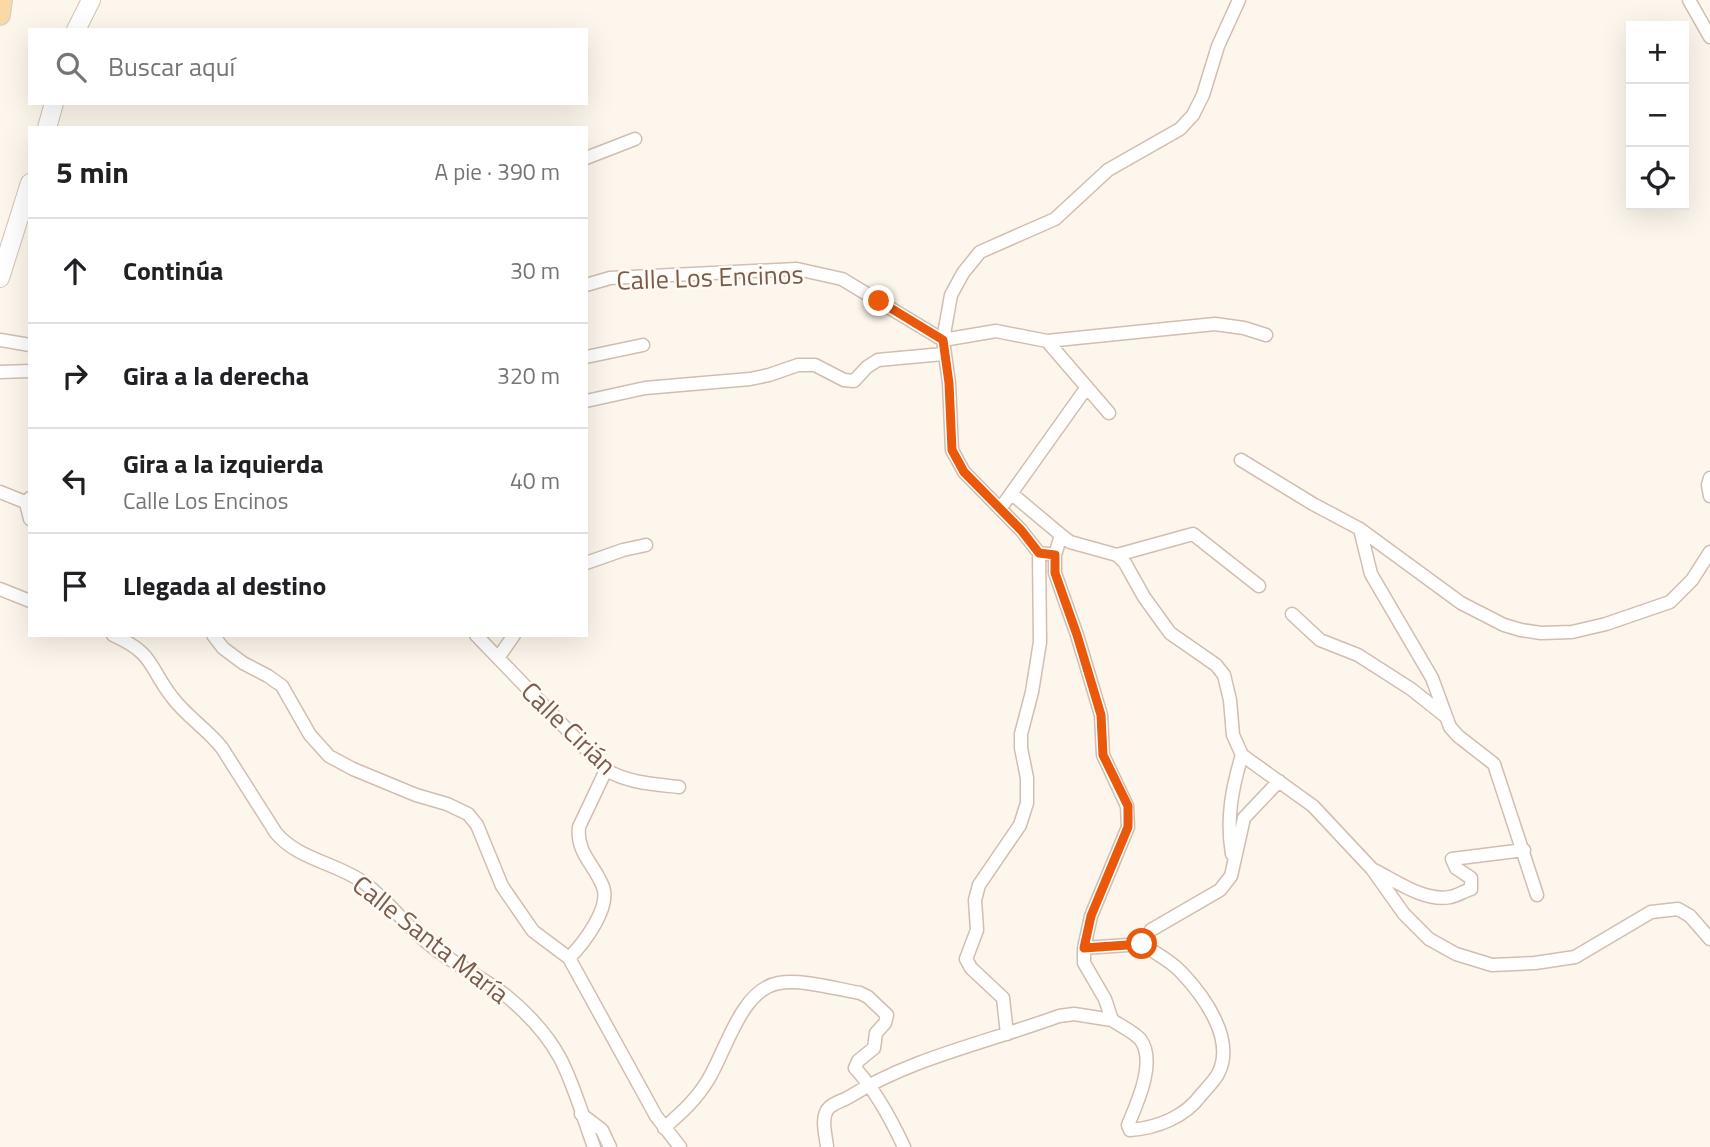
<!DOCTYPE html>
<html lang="es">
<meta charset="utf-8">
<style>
:root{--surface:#fff;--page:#f6f6f6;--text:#202124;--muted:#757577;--line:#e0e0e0}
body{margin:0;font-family:"Titillium Web",sans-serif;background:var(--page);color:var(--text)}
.controls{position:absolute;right:21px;top:21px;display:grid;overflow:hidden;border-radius:0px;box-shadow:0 7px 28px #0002}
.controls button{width:63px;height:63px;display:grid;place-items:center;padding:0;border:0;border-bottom:2px solid var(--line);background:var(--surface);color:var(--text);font:35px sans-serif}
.stop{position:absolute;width:21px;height:21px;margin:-16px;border:5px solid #ea580c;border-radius:50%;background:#fff}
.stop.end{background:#ea580c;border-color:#fff;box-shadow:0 2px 7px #0008}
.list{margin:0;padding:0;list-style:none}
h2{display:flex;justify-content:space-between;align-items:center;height:91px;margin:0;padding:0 28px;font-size:30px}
h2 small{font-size:23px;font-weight:400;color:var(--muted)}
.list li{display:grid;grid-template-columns:46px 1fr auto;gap:21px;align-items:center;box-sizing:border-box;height:105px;padding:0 28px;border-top:2px solid var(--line)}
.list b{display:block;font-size:26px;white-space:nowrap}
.list p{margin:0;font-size:23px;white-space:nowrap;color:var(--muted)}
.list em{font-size:23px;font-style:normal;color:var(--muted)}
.icon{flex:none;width:38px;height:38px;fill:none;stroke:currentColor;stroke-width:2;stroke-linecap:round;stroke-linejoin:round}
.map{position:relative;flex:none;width:1710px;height:1147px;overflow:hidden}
.search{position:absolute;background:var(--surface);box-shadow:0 7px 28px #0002;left:28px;top:28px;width:560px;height:77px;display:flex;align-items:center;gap:18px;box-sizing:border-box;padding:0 24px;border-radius:0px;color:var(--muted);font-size:26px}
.panel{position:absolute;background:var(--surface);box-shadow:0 7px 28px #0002;left:28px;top:126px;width:560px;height:511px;border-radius:0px}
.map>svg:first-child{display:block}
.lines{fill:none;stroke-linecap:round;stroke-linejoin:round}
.street-casing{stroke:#d1beb0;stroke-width:15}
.secondary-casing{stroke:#d6c0b0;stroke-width:20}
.primary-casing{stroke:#dad1cd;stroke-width:22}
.street{stroke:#fff;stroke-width:12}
.secondary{stroke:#fff;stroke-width:18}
.primary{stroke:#fbd9a5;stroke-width:19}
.route{stroke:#ea580c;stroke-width:9}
.labels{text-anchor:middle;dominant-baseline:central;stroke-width:5;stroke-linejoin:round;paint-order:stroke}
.street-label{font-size:26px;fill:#7a5c4d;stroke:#fffaf3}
</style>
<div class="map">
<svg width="1710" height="1147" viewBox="0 0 1710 1147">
<rect width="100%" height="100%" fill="#fdf6ec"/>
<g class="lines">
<g class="street-casing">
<path id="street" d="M1239,0L1218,46L1203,95L1193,115L1180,129L1108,170L1055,219L980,252L963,273L951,295L943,340L949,383L952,450L964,472L1021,530L1039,553L1055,555L1061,535L1070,542L1117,555L1125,563L1144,597L1170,633L1216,665L1224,675L1230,700L1233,735L1242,755L1313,806L1372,869L1404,914L1429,939L1456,954L1492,965L1535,963L1575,957L1651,912L1678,909L1690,916L1710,939
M1689,0L1710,37
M586,158L635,139
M586,285L610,278L797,269L842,279L943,340
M0,340L30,345
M943,340L996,331L1047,341L1215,324L1244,328L1266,335
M1047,341L1109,413
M586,357L643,345
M0,372L30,371
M586,401L645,388L750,379L769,375L798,365H815L844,380L854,381L867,367L878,360L943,354
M1241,460L1313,504L1360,529L1461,603L1504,625L1521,630L1541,633L1572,632L1606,624L1670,602L1692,580L1710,552
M1710,478L1708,485L1710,496
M0,492L30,504
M1012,494L1061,535
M30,498L26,503L30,519
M1000,509L1087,387
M1360,529L1371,574L1432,678L1450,727L1458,736L1494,764L1537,895
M1055,555V573L1077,635L1101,715L1103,755L1127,806L1128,827L1091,916L1084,948V963L1105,999L1112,1020C1121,1026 1132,1031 1140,1039C1157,1061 1137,1103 1128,1125L1130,1130C1157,1128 1185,1117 1201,1095C1207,1088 1214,1081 1218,1074C1236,1040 1204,996 1181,972C1171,961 1155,953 1142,944
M1117,555L1193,534L1259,586
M586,563L623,550L646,545
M0,589L30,601
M1292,614L1320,640L1358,655L1411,689L1445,716
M113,635C155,654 148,666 172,697C186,716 207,729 222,748L276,833C299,860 334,862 363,882C387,899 405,925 429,944C452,963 480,976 504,994C525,1011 547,1034 560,1058C573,1082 584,1120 594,1147
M213,635L223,648L243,663L268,676L282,686L310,735L329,756L353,769L416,795L447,804L468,814L477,825L502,886L533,931L569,958L656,1116L680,1147
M476,635L606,770C629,783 653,784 679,787
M498,658L514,635
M1232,854C1226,819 1232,788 1242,755
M1374,870C1396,881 1425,902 1450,897C1457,896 1464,891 1471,889V878L1456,868L1452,859L1524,850
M1084,948L1142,944L1151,930L1220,890L1231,876L1244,818L1279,781
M569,958C583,944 611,908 603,887C595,865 576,853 579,827L606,770
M1007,1034L1003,998L971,968L966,959L977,930L975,900L979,885L1020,825L1027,803V778L1021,748V734L1032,692L1040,642L1039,553
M581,1114L602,1130L610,1147
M664,1128C681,1113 696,1100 708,1080C726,1051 741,989 779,983C802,979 837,989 860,993L868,997L887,1015L885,1023L876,1033L874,1048L858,1061L855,1068C876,1091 891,1119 904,1147
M827,1147C826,1135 821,1121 827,1110C833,1102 841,1102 849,1097C913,1057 989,1042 1059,1016L1074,1014L1112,1020"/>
</g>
<g class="secondary-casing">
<path id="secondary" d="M76,30L91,0
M47,128L54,103
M0,278L30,183"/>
</g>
<g class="primary-casing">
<path id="primary" d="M0,15L2,0"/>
</g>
<use href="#street" class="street"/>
<use href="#secondary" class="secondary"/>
<use href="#primary" class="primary"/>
</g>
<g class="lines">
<path class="route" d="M879,301L943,340L949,383L952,450L964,472L1021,530L1039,553L1055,555V573L1077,635L1101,715L1103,755L1128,806V827L1091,916L1084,948L1142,944"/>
</g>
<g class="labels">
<g class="street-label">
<text transform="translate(710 277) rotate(-2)">Calle Los Encinos</text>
<text transform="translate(569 728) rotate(44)">Calle Cirián</text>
<text transform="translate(431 939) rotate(38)">Calle Santa María</text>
</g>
</g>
</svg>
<div class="controls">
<button>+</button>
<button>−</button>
<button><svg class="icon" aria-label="locate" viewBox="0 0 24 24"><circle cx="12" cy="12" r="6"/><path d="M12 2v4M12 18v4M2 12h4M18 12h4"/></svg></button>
</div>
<div class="stop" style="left:1142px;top:944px"></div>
<div class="stop end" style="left:879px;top:301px"></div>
<div class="search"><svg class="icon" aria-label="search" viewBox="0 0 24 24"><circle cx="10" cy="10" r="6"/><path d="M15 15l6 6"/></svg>Buscar aquí</div>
<section class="panel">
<h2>5 min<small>A pie · 390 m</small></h2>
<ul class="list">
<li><svg class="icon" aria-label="ahead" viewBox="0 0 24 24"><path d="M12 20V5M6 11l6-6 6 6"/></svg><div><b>Continúa</b></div><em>30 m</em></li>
<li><svg class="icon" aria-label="right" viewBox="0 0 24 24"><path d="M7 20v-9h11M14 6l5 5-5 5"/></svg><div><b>Gira a la derecha</b></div><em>320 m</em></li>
<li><svg class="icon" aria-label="left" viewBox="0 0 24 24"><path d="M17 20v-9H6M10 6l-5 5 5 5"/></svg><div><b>Gira a la izquierda</b><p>Calle Los Encinos</p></div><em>40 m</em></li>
<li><svg class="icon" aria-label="arrive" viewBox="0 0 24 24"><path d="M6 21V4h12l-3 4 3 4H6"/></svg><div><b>Llegada al destino</b></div></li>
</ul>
</section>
</div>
